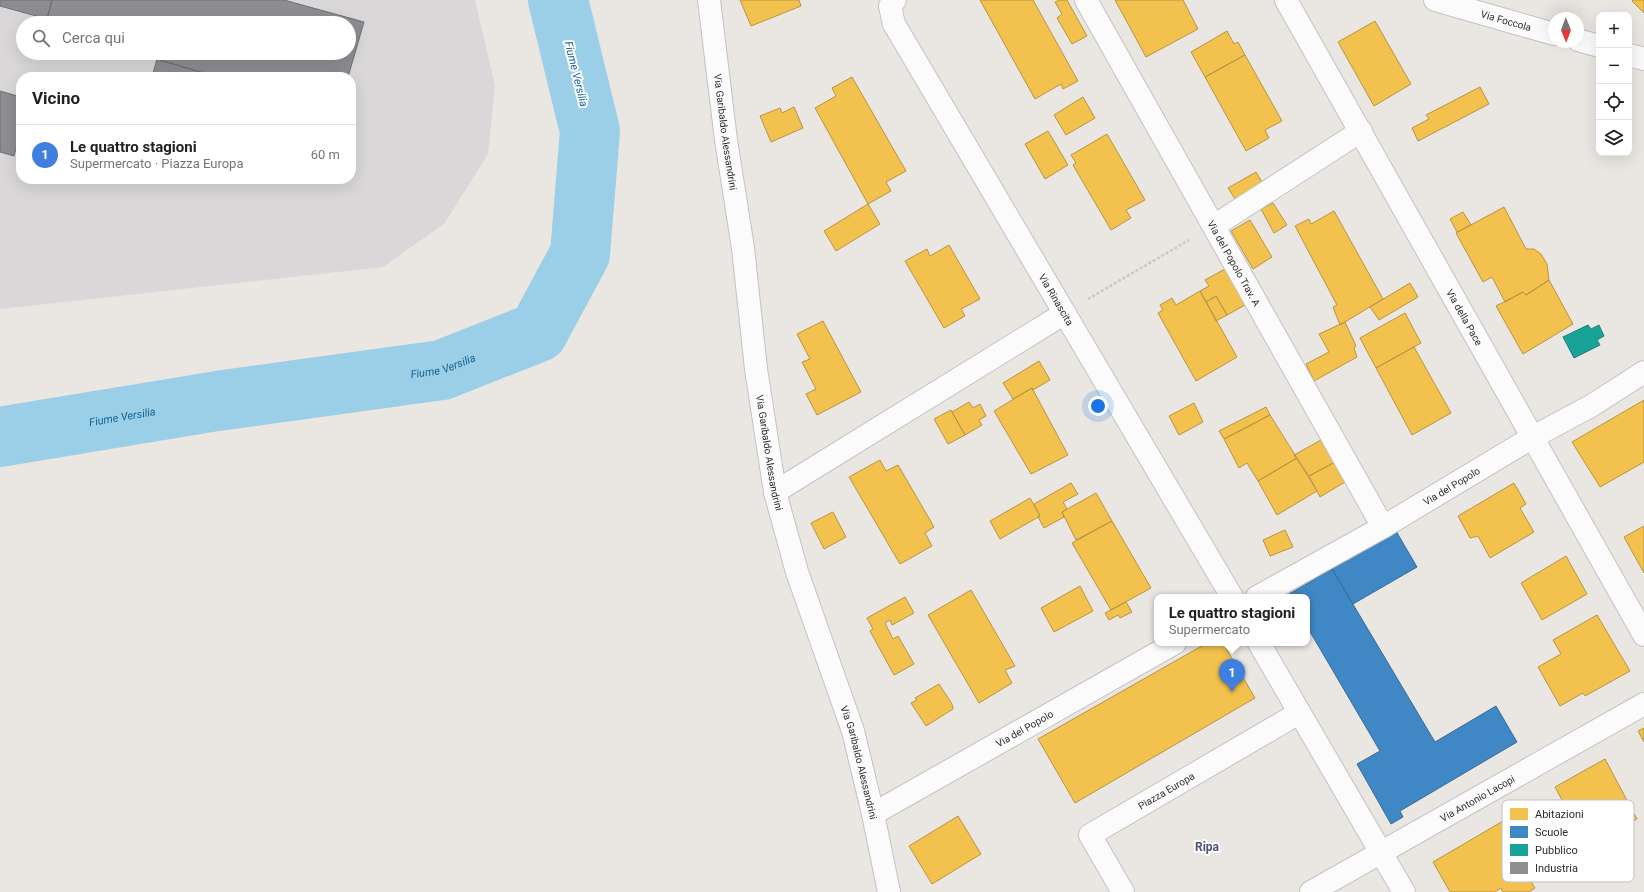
<!DOCTYPE html>
<html lang="it">
<meta charset="utf-8">
<style>
:root{--surface:#fff;--page:#f6f6f6;--text:#202124;--muted:#757577;--line:#e0e0e0;--accent:#0f766e}
body{margin:0;font-family:Roboto,sans-serif;background:var(--page);color:var(--text)}
.controls{position:absolute;right:12px;top:12px;display:grid;overflow:hidden;border-radius:8px;box-shadow:0 4px 16px #0002}
.controls button{width:36px;height:36px;display:grid;place-items:center;padding:0;border:0;border-bottom:1px solid var(--line);background:var(--surface);color:var(--text);font:20px sans-serif}
.compass{position:absolute;left:1548px;top:12px;width:36px;height:36px;border-radius:50%;background:var(--surface);box-shadow:0 4px 16px #0002;rotate:179deg}
.you{position:absolute;left:1098px;top:406px;width:14px;height:14px;margin:-10px;border:3px solid #fff;border-radius:50%;background:#1a73e8;box-shadow:0 0 0 6px #1a73e833}
.badge{display:grid;place-items:center;width:26px;height:26px;border-radius:50%;background:var(--accent);color:#fff;font-size:13px;font-weight:700}
.pin{position:absolute;translate:-50% -33px;filter:drop-shadow(0 1px 2px #0008)}
.pin::after{content:'';position:absolute;top:21px;width:14px;height:12px;background:inherit;clip-path:polygon(0 0,100% 0,50% 100%)}
.popup{position:absolute;left:1154px;top:594px;width:156px;height:52px;box-sizing:border-box;display:grid;place-content:center;border-radius:8px;background:var(--surface);filter:drop-shadow(0 1px 3px #0005);font-size:13px;white-space:nowrap;color:var(--muted)}
.popup b{font-size:15px;color:var(--text)}
.popup::after{content:'';position:absolute;left:50%;top:100%;margin-left:-8px;border:8px solid transparent;border-top-color:var(--surface)}
.list{margin:0;padding:0;list-style:none}
h2{display:flex;justify-content:space-between;align-items:center;height:52px;margin:0;padding:0 16px;font-size:17px}
h2 small{font-size:13px;font-weight:400;color:var(--muted)}
.list li{display:grid;grid-template-columns:26px 1fr auto;gap:12px;align-items:center;box-sizing:border-box;height:60px;padding:0 16px;border-top:1px solid var(--line)}
.list b{display:block;font-size:15px;white-space:nowrap}
.list p{margin:0;font-size:13px;white-space:nowrap;color:var(--muted)}
.list em{font-size:13px;font-style:normal;color:var(--muted)}
.icon{flex:none;width:22px;height:22px;fill:none;stroke:currentColor;stroke-width:2;stroke-linecap:round;stroke-linejoin:round}
.map{position:relative;flex:none;width:1644px;height:892px;overflow:hidden}
.search{position:absolute;background:var(--surface);box-shadow:0 4px 16px #0002;left:16px;top:16px;width:340px;height:44px;display:flex;align-items:center;gap:10px;box-sizing:border-box;padding:0 14px;border-radius:22px;color:var(--muted);font-size:15px}
.panel{position:absolute;background:var(--surface);box-shadow:0 4px 16px #0002;left:16px;top:72px;width:340px;height:112px;border-radius:16px}
.map>svg:first-child{display:block}
.industrial{fill:#dad7d9;fill-rule:evenodd}
.homes{fill:#f2c14e;stroke:#b79444}
.schools{fill:#3f88c5;stroke:#396c97}
.public{fill:#17a398;stroke:#1d7f78}
.industry{fill:#8d8d92;stroke:#707073}
.lines{fill:none;stroke-linecap:round;stroke-linejoin:round}
.river{stroke:#9acfe7;stroke-width:60}
.street-casing{stroke:#c3c2c2;stroke-width:24}
.path{stroke:#c8c8c7;stroke-width:2.5;stroke-dasharray:3 2;stroke-linecap:butt}
.street{stroke:#fcfbfb;stroke-width:22}
.labels{text-anchor:middle;dominant-baseline:central;stroke-width:4;stroke-linejoin:round;paint-order:stroke}
.street-label{font-size:10px;fill:#2c2c2c;stroke:#fff}
.water-label{font-size:11px;font-style:italic;fill:#146397;stroke:#fff}
.quarter-label{font-size:12px;font-weight:bold;fill:#4e537a;stroke:#fff}
.key{fill:#fff;stroke:#c0c0c0;stroke-width:1}
.key-label{font-size:11px;fill:#2c2c2c}
</style>
<div class="map">
<svg width="1644" height="892" viewBox="0 0 1644 892">
<rect width="100%" height="100%" fill="#eae6e2"/>
<path class="industrial" d="M0,0H475L495,85L488,154L444,224L383,267L0,309ZM23,23H349V53H23ZM21,77H351V179H21Z"/>
<path class="homes" d="M740,0H799L801,6L751,26Z
M980,0H1033L1078,81L1063,89L1061,84L1035,99Z
M1059,0H1067L1087,36L1072,44L1057,18L1062,14L1055,2Z
M1115,0H1183L1198,29L1146,57Z
M1633,0H1644V13L1632,1Z
M1375,21L1411,84L1374,106L1338,42Z
M1227,31L1234,44L1238,42L1245,55L1205,77L1191,52Z
M1245,55L1282,121L1265,130L1269,138L1246,151L1205,77Z
M852,77L906,171L886,182L891,191L868,204L815,108L836,96L832,88Z
M1480,87L1489,104L1418,141L1412,128L1429,119L1426,115Z
M1083,97L1095,118L1066,135L1054,115Z
M794,107L803,128L771,142L760,116L780,108L782,113Z
M1048,131L1068,165L1045,179L1025,144Z
M1107,134L1145,200L1126,210L1131,218L1111,230L1073,165L1076,163L1071,155Z
M1256,172L1264,186L1237,202L1228,188Z
M1273,203L1287,225L1274,233L1261,209Z
M868,204L880,224L836,251L824,231Z
M1504,207L1526,249H1534L1541,254L1547,264L1549,280L1526,295L1523,292L1505,302L1492,277L1483,282L1456,233Z
M1334,211L1383,299L1340,325L1333,307L1337,305L1295,226L1309,219L1311,224Z
M1463,212L1471,225L1457,232L1450,219Z
M1250,220L1272,257L1253,269L1231,231Z
M949,245L980,299L961,309L965,316L944,328L905,261L927,249L930,256Z
M1225,269L1245,305L1227,315L1216,296L1206,302L1200,291L1209,286L1205,280Z
M1549,280L1573,324L1523,354L1496,306L1523,292L1526,295Z
M1410,283L1418,297L1379,320L1370,307Z
M1200,291L1237,357L1196,381L1158,313L1163,310L1160,305L1172,298L1176,305Z
M1216,296L1227,315L1216,321L1206,302Z
M1405,313L1421,343L1376,368L1360,338Z
M823,321L861,392L817,415L806,394L816,389L802,362L810,359L797,334Z
M1345,322L1356,346L1354,348L1357,357L1314,381L1306,364L1329,352L1319,334Z
M1414,347L1451,413L1412,435L1376,368Z
M1039,361L1050,380L1033,390L1032,388L1013,399L1003,383Z
M1032,388L1068,455L1031,474L994,411Z
M1644,400V462L1600,487L1572,442Z
M969,402L973,408L980,404L986,416L979,420L982,425L965,435L952,412Z
M1194,403L1203,422L1179,435L1169,416Z
M1266,407L1270,415L1224,439L1219,431Z
M951,410L965,435L948,444L934,419Z
M1270,415L1297,458L1258,481L1247,463L1239,468L1224,439Z
M1321,440L1335,462L1309,476L1294,455Z
M1297,458L1317,491L1277,515L1258,481Z
M880,460L886,471L898,465L934,527L925,533L932,546L900,564L849,477Z
M1335,462L1345,482L1320,497L1309,476Z
M1071,483L1078,494L1063,502L1067,509L1062,512L1064,517L1044,528L1038,517L1040,516L1034,504Z
M1514,483L1526,504L1520,508L1534,532L1490,558L1478,536L1470,538L1458,516Z
M1096,493L1112,521L1076,540L1062,512Z
M1030,498L1040,516L1000,539L990,521Z
M833,512L846,537L824,549L811,523Z
M1112,521L1151,588L1111,610L1072,543Z
M1644,526V573L1624,537Z
M1285,530L1293,547L1270,556L1263,540Z
M1566,556L1587,594L1542,620L1521,583Z
M1080,586L1093,611L1054,632L1041,608Z
M971,590L1015,666L1005,670L1012,683L979,703L928,615Z
M905,597L914,613L892,625L890,620L885,623L893,639L898,636L914,664L894,675L870,631L873,629L867,618Z
M1126,602L1132,612L1120,618L1118,615L1109,620L1105,613Z
M1597,615L1630,671L1585,696L1583,693L1560,706L1538,667L1561,654L1553,640Z
M1207,643H1223L1255,698L1075,803L1038,739Z
M939,684L952,704L953,709L926,726L911,703L917,700L915,698Z
M1644,728V742L1638,731Z
M1605,759L1637,819L1587,846L1555,787Z
M958,816L981,854L932,884L909,846Z
M1503,821L1523,855L1517,858L1535,888L1529,892H1503L1501,888L1495,892H1450L1433,862Z"/>
<path class="schools" d="M1396,531L1417,567L1353,604L1332,569Z
M1332,569L1435,742L1496,706L1517,742L1400,811L1403,817L1391,824L1357,764L1380,751L1309,630L1307,632V597H1284Z"/>
<path class="public" d="M1588,325L1591,329L1599,325L1604,336L1597,340L1600,345L1574,358L1563,337Z"/>
<path class="industry" d="M0,0H52L47,19L0,6Z
M52,0H284L364,22L348,77H217L136,53H349V23H46Z
M157,59L217,77H152Z
M0,91L21,97V128L14,156L0,152Z"/>
<g class="lines">
<path class="river" id="s1" d="M0,437L217,401L442,370L538,332L580,254L590,131L558,0"/>
<g class="street-casing">
<g id="street">
<path id="s2" d="M709,0L726,140L743,248L756,369L775,492L797,572L853,731L873,814L889,892"/>
<path id="s3" d="M895,0L890,6L894,24L1232,597"/>
<path id="s4" d="M1086,0L1383,527"/>
<path id="s5" d="M1286,0L1644,635"/>
<path id="s6" d="M1435,0L1554,34"/>
<path d="M1578,40L1599,46"/>
<path d="M1629,55L1644,59"/>
<path d="M1214,226L1361,131"/>
<path d="M775,492L1065,313"/>
<path id="s7" d="M1257,597L1383,527L1533,437L1591,406L1644,372"/>
<path d="M1259,643L1404,892"/>
<path id="s8" d="M873,814L1175,643"/>
<path id="s9" d="M1123,892L1090,835L1299,713"/>
<path id="s10" d="M1311,892L1644,704"/>
</g>
</g>
<path class="path" d="M1088,299L1189,240"/>
<use href="#street" class="street"/>
</g>
<g class="labels">
<g class="street-label">
<text stroke="none"><textPath href="#s6" startOffset="74">Via Foccola</textPath></text>
<text stroke="none"><textPath href="#s2" startOffset="133">Via Garibaldo Alessandrini</textPath></text>
<text stroke="none"><textPath href="#s4" startOffset="302">Via del Popolo Trav. A</textPath></text>
<text stroke="none"><textPath href="#s3" startOffset="346">Via Rinascita</textPath></text>
<text stroke="none"><textPath href="#s5" startOffset="364">Via della Pace</textPath></text>
<text stroke="none"><textPath href="#s2" startOffset="457">Via Garibaldo Alessandrini</textPath></text>
<text stroke="none"><textPath href="#s7" startOffset="224">Via del Popolo</textPath></text>
<text stroke="none"><textPath href="#s8" startOffset="174">Via del Popolo</textPath></text>
<text stroke="none"><textPath href="#s2" startOffset="780">Via Garibaldo Alessandrini</textPath></text>
<text stroke="none"><textPath href="#s9" startOffset="154">Piazza Europa</textPath></text>
<text stroke="none"><textPath href="#s10" startOffset="191">Via Antonio Lacopi</textPath></text>
</g>
<g class="water-label">
<text transform="translate(576 74) rotate(76)">Fiume Versilia</text>
<text stroke="none"><textPath href="#s1" startOffset="449">Fiume Versilia</textPath></text>
<text stroke="none"><textPath href="#s1" startOffset="124">Fiume Versilia</textPath></text>
</g>
<g class="quarter-label">
<text x="1207" y="847">Ripa</text>
</g>
</g>
<rect x="1502" y="800" width="132" height="82" rx="6" class="key"/>
<rect x="1510" y="808" width="18" height="12" fill="#f2c14e"/>
<rect x="1510" y="826" width="18" height="12" fill="#3f88c5"/>
<rect x="1510" y="844" width="18" height="12" fill="#17a398"/>
<rect x="1510" y="862" width="18" height="12" fill="#8d8d92"/>
<g class="key-label">
<text x="1535" y="818">Abitazioni</text>
<text x="1535" y="836">Scuole</text>
<text x="1535" y="854">Pubblico</text>
<text x="1535" y="872">Industria</text>
</g>
</svg>
<div class="controls">
<button>+</button>
<button>−</button>
<button><svg class="icon" aria-label="locate" viewBox="0 0 24 24"><circle cx="12" cy="12" r="6"/><path d="M12 2v4M12 18v4M2 12h4M18 12h4"/></svg></button>
<button><svg class="icon" aria-label="layers" viewBox="0 0 24 24"><path d="M12 4l9 5-9 5-9-5zM3 14l9 5 9-5"/></svg></button>
</div>
<svg class="compass" viewBox="-18 -18 36 36"><path d="M0-13l5 13h-10z" fill="#e53935"/><path d="M0 13l5-13h-10z" fill="#757577"/></svg>
<div class="you"></div>
<div class="pin badge" style="left:1232px;top:692px;background:#3f7fe0">1</div>
<div class="popup"><b>Le quattro stagioni</b>Supermercato</div>
<div class="search"><svg class="icon" aria-label="search" viewBox="0 0 24 24"><circle cx="10" cy="10" r="6"/><path d="M15 15l6 6"/></svg>Cerca qui</div>
<section class="panel">
<h2>Vicino<small></small></h2>
<ul class="list">
<li><span class="badge" style="background:#3f7fe0">1</span><div><b>Le quattro stagioni</b><p>Supermercato · Piazza Europa</p></div><em>60 m</em></li>
</ul>
</section>
</div>
